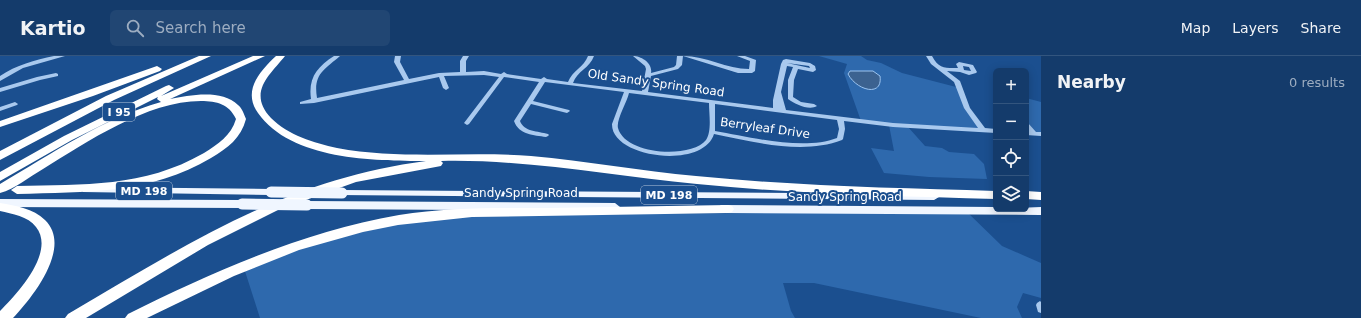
<!DOCTYPE html>
<meta charset="utf-8">
<style>
:root{--surface:#143b6b;--page:#214673;--text:#f1f3f6;--muted:#9dadc1;--line:#33557e}
body{margin:0;font-family:"DejaVu Sans",sans-serif;background:var(--page);color:var(--text)}
.controls{position:absolute;right:12px;top:12px;display:grid;overflow:hidden;border-radius:6px;box-shadow:0 2px 10px #0003}
.controls button{width:36px;height:36px;display:grid;place-items:center;padding:0;border:0;border-bottom:1px solid var(--line);background:var(--surface);color:var(--text);font:20px sans-serif}
.list{margin:0;padding:0;list-style:none}
h2{display:flex;justify-content:space-between;align-items:center;height:52px;margin:0;padding:0 16px;font-size:17px}
h2 small{font-size:13px;font-weight:400;color:var(--muted)}
.icon{flex:none;width:22px;height:22px;fill:none;stroke:currentColor;stroke-width:2;stroke-linecap:round;stroke-linejoin:round}
.map{position:relative;flex:none;width:1041px;height:262px;overflow:hidden}
header{display:flex;align-items:center;gap:24px;box-sizing:border-box;height:56px;padding:0 20px;background:var(--surface);border-bottom:1px solid var(--line)}
header strong{font-size:19px}
nav{display:flex;gap:22px;margin-inline-start:auto;font-size:14px}
.search{width:280px;height:36px;background:var(--page);display:flex;align-items:center;gap:10px;box-sizing:border-box;padding:0 14px;border-radius:6px;color:var(--muted);font-size:15px}
main{display:flex}
aside{flex:1;background:var(--surface)}
.map>svg:first-child{display:block}
.green{fill:#2e69ad}
.water{fill:#3c6290;stroke:#9cc4f0}
.lines{fill:none;stroke-linecap:round;stroke-linejoin:round}
.minor{fill:#a9c9ee;fill-rule:evenodd}
.major{fill:#f0f6ff;fill-rule:evenodd}
.highway{fill:#fff;fill-rule:evenodd}
.major-bridge{stroke:#f0f6ff;stroke-width:11}
.labels{text-anchor:middle;dominant-baseline:central;stroke-width:4;stroke-linejoin:round;paint-order:stroke}
.shield{fill:#1b4f8f;stroke:#bbcadd;stroke-width:1}
.shield-label{font-size:11px;font-weight:bold;fill:#fff}
.street-label{font-size:12px;fill:#fff;stroke:#1b4f8f}
</style>
<header>
<strong>Kartio</strong>
<div class="search"><svg class="icon" aria-label="search" viewBox="0 0 24 24"><circle cx="10" cy="10" r="6"/><path d="M15 15l6 6"/></svg>Search here</div>
<nav><a>Map</a><a>Layers</a><a>Share</a></nav>
</header>
<main>
<div class="map">
<svg width="1041" height="262" viewBox="0 0 1041 262">
<rect width="100%" height="100%" fill="#1b4f8f"/>
<path class="green" d="M819,0H861L867,4L881,7L902,17L960,32L967,52L983,74L908,71L925,90L942,92L949,96L974,98L984,108L987,123L929,121L884,117L871,92L894,95L889,69L861,65L844,17L847,8Z
M1026,42L1041,46V78L1034,77L1026,68Z
M966,155L1002,190L1041,207V242L1023,237L1017,251L1022,262H981L814,227H783L791,255L795,262H260L243,209L274,197L430,160Z"/>
<path class="water" d="M850,15H873L880,20C883,42 856,34 848,18Z"/>
<g class="lines">
<path class="minor" d="M54,0H65L23,12L0,25V20C16,9 35,4 54,0Z
M334,0H340C324,14 313,18 317,42L404,24L394,6L395,0H401L400,6L409,23L439,17L460,16V5L463,0H469L466,5V16L484,15L501,18L504,16L507,18L541,23L544,21L547,23L568,26C572,15 584,11 588,0H594C590,12 577,15 573,27L642,35L646,13L645,10L633,0C641,0 653,7 651,17L674,11L676,9L677,0H683L682,9L678,13L651,20L648,36L773,52V44L781,8L783,4L786,3L810,7L815,10L816,14L813,16L798,13L794,24L793,41L801,46L814,48L817,50C809,55 795,48 788,43V24L793,11L787,10L781,36L786,54L893,67L978,72L964,52L954,26L931,8L926,0H932C939,13 945,12 958,12L956,8L959,6L973,9L977,16L976,17L969,19L960,16L947,15L960,25L970,52L985,72L996,73V77L893,71L844,65L845,73L843,83L842,84C803,99 754,86 714,78C703,114 611,102 612,68L624,36L545,26L533,45L569,54L570,55L567,57L531,48L520,65C524,76 538,75 548,78L549,79L548,80L546,81C534,79 519,79 514,65L539,26L504,21L469,68L467,69L464,67L499,21L484,19L444,20L449,32L446,34L443,32L439,21L314,47L300,48V46L311,43C308,22 317,11 334,0ZM787,7L809,10L810,12ZM963,10L969,11L971,15L964,14ZM629,37L709,47C709,58 712,75 706,84C691,103 625,99 618,72C616,64 627,46 629,37ZM715,48L837,64L839,73L837,82C803,95 750,81 715,75Z
M683,0C706,0 727,13 749,13L750,5L737,0H745L756,4L755,15L752,17H738Z
M56,17L58,18V20L40,24L0,36V32L37,21Z
M15,46L18,48L17,49L0,55V51Z
M1026,66L1028,67L1036,76H1041V80L1026,79V75H1029L1026,72Z
M1040,245L1041,246V257L1038,256L1036,249L1037,247Z"/>
<path class="major" d="M87,131L271,133L276,136L271,139L83,136L82,134Z
M342,134L934,138L939,141L934,144L338,139L337,137L338,135Z
M0,143L242,144L247,148L242,152L0,151Z
M307,145L615,147L620,151L615,155L307,153L302,149Z
M721,149L996,151V153L1041,151V159L721,157L716,153Z"/>
<path class="highway" d="M199,0H211L114,44L0,104V95L106,40Z
M253,0H265L170,43C190,39 222,33 238,49C242,52 244,58 246,63C241,82 228,92 211,102C151,138 85,136 17,138L11,134L17,130C84,128 143,132 204,97C218,88 231,80 236,63C229,48 217,45 201,45C147,45 87,86 43,113C29,121 15,133 0,137V128C51,98 104,62 161,46L157,43L158,41L72,84L0,125V116L64,80L166,30L169,29L174,32L161,40Z
M276,0H285C270,19 247,36 271,62C288,79 314,87 337,92C401,104 467,95 531,100C586,105 641,115 696,120C796,130 896,132 996,135V143C896,140 796,138 697,128C611,120 528,103 441,105L443,107L441,110L356,126L278,154L208,189L86,262H65L68,258C186,189 286,123 426,105C374,105 291,104 258,57C242,35 260,15 276,0Z
M157,10L162,13L160,15L93,40L0,71V65Z
M1026,135L1041,136V144L1026,143Z
M0,147C16,150 33,152 45,164C73,191 32,242 13,262H0V255C17,238 56,196 36,171C28,160 12,158 0,155Z
M728,149L732,150L734,153L732,156L728,157L472,161L398,169L363,176L299,194L234,220L147,262H125L128,258C214,215 303,176 399,159C448,151 498,152 548,152C608,151 668,150 728,149Z"/>
<path class="major-bridge" d="M271,136L342,137
M242,148L307,149"/>
</g>
<g class="labels">
<g class="shield">
<rect x="103" y="47" width="32" height="18" rx="3"/>
<rect x="116" y="126" width="56" height="18" rx="3"/>
<rect x="641" y="130" width="56" height="18" rx="3"/>
</g>
<g class="shield-label">
<text x="119" y="56">I 95</text>
<text x="144" y="135">MD 198</text>
<text x="669" y="139">MD 198</text>
</g>
<g class="street-label">
<text transform="translate(656 27) rotate(8)">Old Sandy Spring Road</text>
<text transform="translate(765 72) rotate(8)">Berryleaf Drive</text>
<text x="521" y="137">Sandy Spring Road</text>
<text x="845" y="141">Sandy Spring Road</text>
</g>
</g>
</svg>
<div class="controls">
<button>+</button>
<button>−</button>
<button><svg class="icon" aria-label="locate" viewBox="0 0 24 24"><circle cx="12" cy="12" r="6"/><path d="M12 2v4M12 18v4M2 12h4M18 12h4"/></svg></button>
<button><svg class="icon" aria-label="layers" viewBox="0 0 24 24"><path d="M12 4l9 5-9 5-9-5zM3 14l9 5 9-5"/></svg></button>
</div>
</div>
<aside>
<h2>Nearby<small>0 results</small></h2>
<ul class="list">
</ul>
</aside>
</main>
